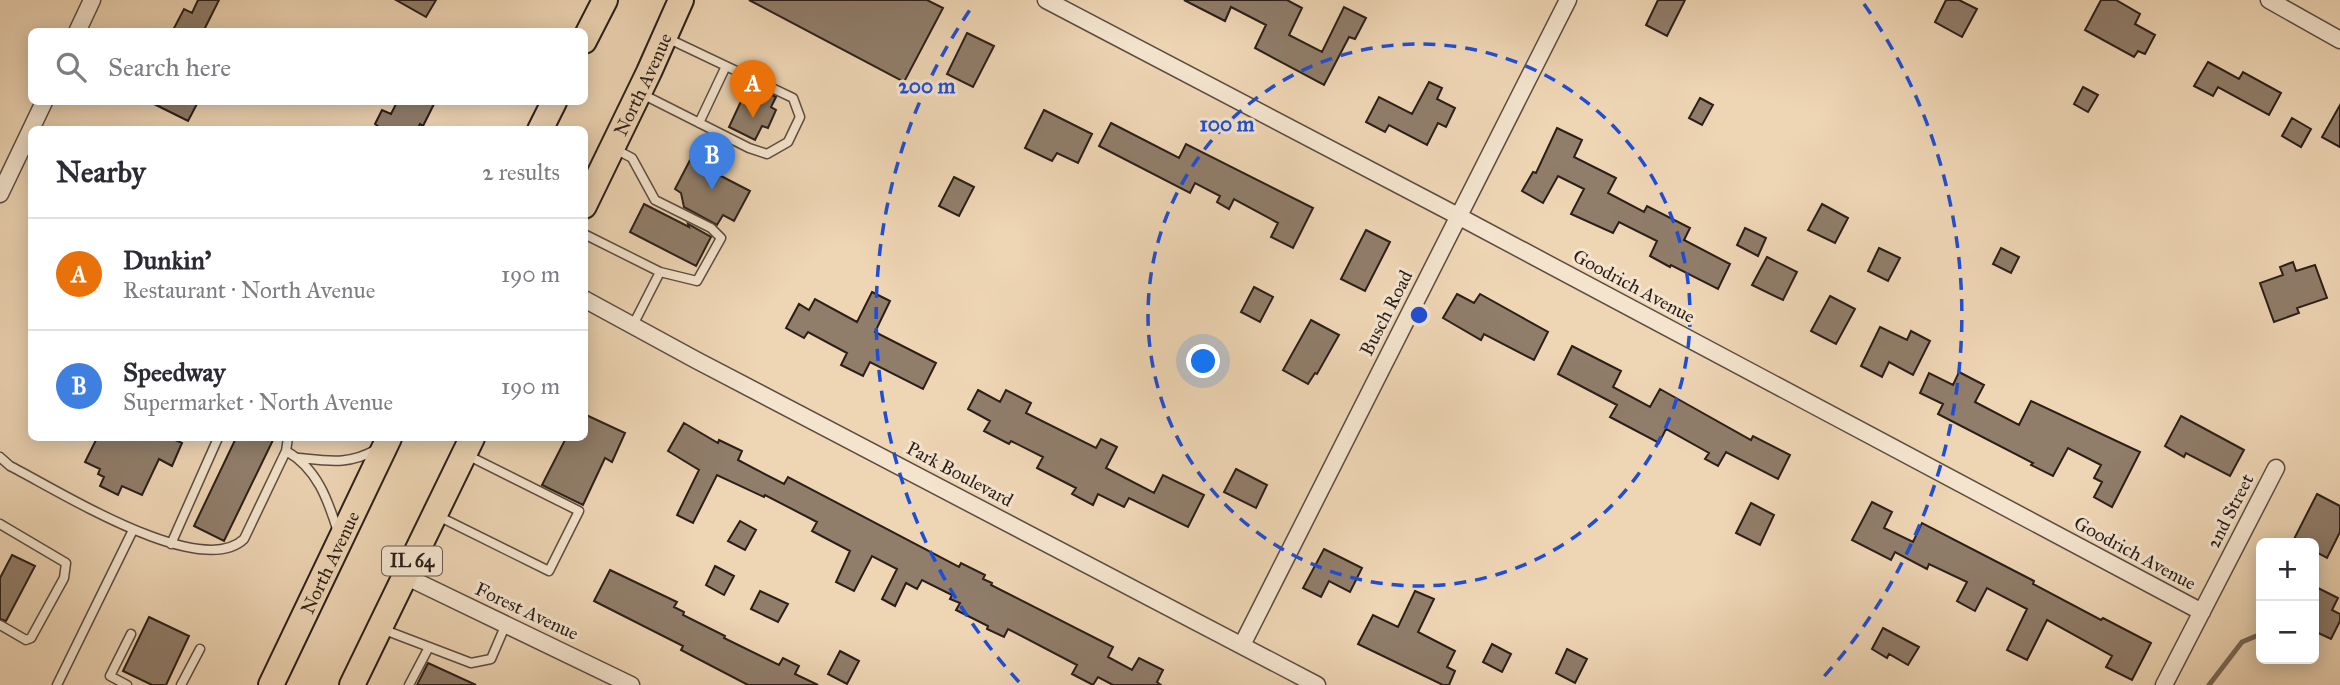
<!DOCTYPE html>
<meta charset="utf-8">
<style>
:root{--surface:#fff;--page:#f7f7f7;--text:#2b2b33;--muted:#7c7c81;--line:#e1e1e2;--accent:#8f2418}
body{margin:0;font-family:"IM FELL Great Primer",serif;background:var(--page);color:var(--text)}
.controls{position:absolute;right:21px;bottom:21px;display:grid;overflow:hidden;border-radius:10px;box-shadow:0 4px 18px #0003}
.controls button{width:63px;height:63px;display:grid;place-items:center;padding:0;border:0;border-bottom:2px solid var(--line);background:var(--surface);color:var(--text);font:35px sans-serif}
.you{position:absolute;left:1204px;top:362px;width:24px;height:24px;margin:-18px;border:5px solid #fff;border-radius:50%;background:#1a73e8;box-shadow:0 0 0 10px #1a73e833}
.badge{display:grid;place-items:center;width:46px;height:46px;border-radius:50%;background:var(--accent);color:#fff;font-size:23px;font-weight:700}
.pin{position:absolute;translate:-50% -58px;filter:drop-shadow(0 2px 4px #0008)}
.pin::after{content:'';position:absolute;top:37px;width:24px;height:21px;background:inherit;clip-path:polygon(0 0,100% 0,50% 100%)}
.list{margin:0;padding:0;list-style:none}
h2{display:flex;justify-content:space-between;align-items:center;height:91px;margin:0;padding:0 28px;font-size:30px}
h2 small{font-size:23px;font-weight:400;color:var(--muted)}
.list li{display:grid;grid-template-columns:46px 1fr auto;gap:21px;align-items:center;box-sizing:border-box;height:112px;padding:0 28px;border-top:2px solid var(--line)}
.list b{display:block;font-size:26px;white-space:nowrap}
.list p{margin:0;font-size:23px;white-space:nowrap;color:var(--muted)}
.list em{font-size:23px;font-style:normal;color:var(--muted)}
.icon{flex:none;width:38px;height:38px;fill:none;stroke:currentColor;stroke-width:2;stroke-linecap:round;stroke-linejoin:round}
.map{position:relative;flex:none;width:2340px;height:685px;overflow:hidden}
.search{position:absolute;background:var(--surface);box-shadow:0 4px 18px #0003;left:28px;top:28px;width:560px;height:77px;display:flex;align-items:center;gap:18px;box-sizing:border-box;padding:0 24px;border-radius:10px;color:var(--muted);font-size:26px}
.panel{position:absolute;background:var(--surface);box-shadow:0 4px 18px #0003;left:28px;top:126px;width:560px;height:315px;border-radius:10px}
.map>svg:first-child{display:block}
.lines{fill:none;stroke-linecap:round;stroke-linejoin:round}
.stream{stroke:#786756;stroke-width:5}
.building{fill:#907d6a;stroke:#2b1e19;stroke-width:2}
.lane-casing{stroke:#5c4c40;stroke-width:11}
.street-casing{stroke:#5c4c40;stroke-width:19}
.primary-casing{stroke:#2b1e19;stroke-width:28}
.lane{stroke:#f4e4ce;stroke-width:8}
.street{stroke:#f4e4ce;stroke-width:16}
.primary{stroke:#eed5b4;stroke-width:24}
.ring{fill:none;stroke:#1d4ed8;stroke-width:3.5;stroke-dasharray:12 9}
.labels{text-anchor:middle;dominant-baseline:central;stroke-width:6;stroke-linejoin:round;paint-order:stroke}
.shield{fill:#f4e4ce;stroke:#67594f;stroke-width:2}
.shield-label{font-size:18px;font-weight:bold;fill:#2b1e19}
.street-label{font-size:19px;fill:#2b1e19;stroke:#f4e4ce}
.centre{fill:#1d4ed8;stroke:#f4e4ce;stroke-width:3.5}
.ring-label{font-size:21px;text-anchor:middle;font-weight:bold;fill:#1d4ed8;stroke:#f4e4ce;stroke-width:6;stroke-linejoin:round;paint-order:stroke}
</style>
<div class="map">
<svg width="2340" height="685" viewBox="0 0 2340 685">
<rect width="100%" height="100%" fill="#eed5b4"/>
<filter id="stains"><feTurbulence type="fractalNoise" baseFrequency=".00286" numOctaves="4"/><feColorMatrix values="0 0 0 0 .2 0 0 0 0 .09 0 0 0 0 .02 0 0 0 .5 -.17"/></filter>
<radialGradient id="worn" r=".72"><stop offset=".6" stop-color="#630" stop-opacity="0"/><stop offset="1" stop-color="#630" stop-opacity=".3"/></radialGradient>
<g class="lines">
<path class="stream" d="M2209,685L2242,642L2261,634"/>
</g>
<path class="building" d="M198,0H219L203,32H172L184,9L192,13Z
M396,0H436L426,17Z
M749,0H927L943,8L904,82Z
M1184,0H1287L1302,8L1289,35L1322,52L1344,7L1366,18L1355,39L1349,37L1324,85L1255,48L1266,25L1231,7L1225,21Z
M1658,0H1685L1667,36L1646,25Z
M1946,0H1959L1977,9L1962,37L1935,22Z
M2101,0H2116L2140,14L2135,24L2155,35L2145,54L2138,51L2134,57L2085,30Z
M967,33L994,46L973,87L947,74Z
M2208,62L2239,79L2243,72L2281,93L2269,115L2218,87L2213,96L2194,86Z
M1429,82L1442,88L1437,99L1455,108L1446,127L1438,123L1427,145L1389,125L1385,132L1366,122L1379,97L1412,114Z
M749,84L776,97L771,107L776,110L768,128L762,126L755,140L729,127Z
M2083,87L2098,95L2088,112L2074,104Z
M1700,98L1713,105L1702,125L1689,118Z
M150,102H198L188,121Z
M397,102H435L423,126L420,124L418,128L421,130H383L375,124L382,110L391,114Z
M2340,105V147L2322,137Z
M1044,110L1092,134L1078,163L1057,153L1052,161L1025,148Z
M2292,118L2311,129L2301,147L2282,136Z
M1111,123L1179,158L1186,144L1313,208L1293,248L1271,237L1278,223L1234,199L1229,209L1217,202L1220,196L1195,183L1190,193L1099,146Z
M1557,128L1582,140L1574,157L1616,178L1608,193L1644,212L1647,206L1690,228L1684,240L1730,264L1718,289L1671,265L1670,267L1650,256L1657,241L1619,222L1613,233L1571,214L1584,189L1558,176L1543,203L1522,191L1533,172L1536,173Z
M690,160L750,191L734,221L723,215L717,225L684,207L681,193L675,189Z
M954,177L974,187L959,216L939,206Z
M644,204L689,227L688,224L711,237L696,266L630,232Z
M1822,204L1848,218L1835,243L1808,230Z
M1745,228L1766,238L1758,256L1737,245Z
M1366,230L1390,242L1365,291L1341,279Z
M1879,248L1900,258L1888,281L1868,271Z
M2001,248L2019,257L2011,273L1993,264Z
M1767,257L1797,272L1783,300L1752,285Z
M2293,262L2296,271L2315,265L2327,298L2297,308L2299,313L2274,322L2260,283L2283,275L2280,267Z
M1254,287L1273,297L1260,322L1241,312Z
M872,292L890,301L875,332L936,363L923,389L870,362L863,376L841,365L847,353L808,332L804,338L786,328L799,304L809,310L815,299L857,322Z
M1457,294L1474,303L1480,294L1548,332L1534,360L1484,334L1481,340L1443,318Z
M1830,296L1855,309L1836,344L1811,331Z
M1311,320L1339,335L1317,374L1315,373L1308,384L1283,370Z
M1880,327L1907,340L1911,331L1930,341L1913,375L1889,362L1882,377L1861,366Z
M1572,346L1621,371L1613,387L1650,407L1660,389L1751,440L1753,436L1790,455L1778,479L1726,452L1718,466L1705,459L1709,453L1666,429L1659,443L1610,417L1617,405L1558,374Z
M1959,372L1984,385L1975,402L2019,425L2031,401L2140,452L2112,507L2094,497L2102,482L2094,478L2101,465L2068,448L2053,476L2031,465L2033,463L1938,414L1943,404L1920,393L1929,373L1953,385Z
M978,390L1000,402L1006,390L1031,403L1026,413L1096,448L1101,439L1117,447L1106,468L1154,493L1163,475L1204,495L1188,527L1129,498L1124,507L1098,494L1093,505L1072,494L1076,488L1037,468L1043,457L1011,441L1009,444L984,431L990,421L968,409Z
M584,414L625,433L612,462L605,458L583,505L542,485L566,438H584Z
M2181,416L2244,450L2230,476L2186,453L2184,457L2165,446Z
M684,423L718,443L719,440L742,451L738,460L784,484L788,477L959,567L961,563L985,575L983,579L992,583L991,585L1113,647L1108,657L1132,670L1139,658L1163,670L1157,682L1161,685H1113L1098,677L1093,685L1072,674L1077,665L1008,629L1004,637L987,629L988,626L956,610L960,603L950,599L952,595L922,580L917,589L906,583L895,606L882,599L897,569L872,556L854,591L836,582L850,551L812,531L817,522L765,495L764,497L717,475L693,523L677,515L699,470L668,451Z
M97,438H171L182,443L172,466L159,459L142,495L122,486L118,495L100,486L104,477L98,474L100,469L85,462Z
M236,438H274L224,541L194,526Z
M1236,469L1267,485L1256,508L1224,492Z
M2317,494L2340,506V532L2327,558L2314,551V543H2292Z
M1872,502L1892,512L1884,528L1913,542L1922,523L2034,581L2033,584L2101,620L2103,618L2151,643L2132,680L2106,667L2112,656L2047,620L2027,660L2007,650L2027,609L1987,588L1975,611L1957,601L1967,582L1929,564L1927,569L1895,552L1891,560L1852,540Z
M1751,503L1774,515L1760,545L1736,533Z
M740,521L756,530L745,550L728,541Z
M1324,549L1362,568L1350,592L1329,581L1321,597L1303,588Z
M12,555L35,566L6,621L0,619V578Z
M715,566L734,576L724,595L706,585Z
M610,570L677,602L674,607L684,612L683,615L725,636L724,638L779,665L783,658L799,666L795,674L818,685H748L681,650L683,646L594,601Z
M2314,586L2338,598L2332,610L2340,614V621L2331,639L2314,631Z
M760,591L788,604L778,622L751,609Z
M1415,591L1434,599L1418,632L1455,651L1447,667L1455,671L1449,685H1443L1358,644L1373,615L1398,627Z
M149,617L189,636L166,685H152L123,671Z
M1883,628L1919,647L1908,665L1889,654L1887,658L1872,649Z
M1492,644L1511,654L1502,672L1483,662Z
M1567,649L1587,659L1575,683L1556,673Z
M840,651L859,661L847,684L828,674Z
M428,663L476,685H417Z"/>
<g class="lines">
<g class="lane-casing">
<path id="lane" d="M642,94L749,148L767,154L788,142L800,117L793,98L667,38
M699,123L726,66
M615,149L632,158L655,200L711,228L721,238L697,281L660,272
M584,234L660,272L633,325
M286,451L288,438
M0,457L10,466C56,489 200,581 244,539L286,451C317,468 328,500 338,532
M299,458C329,461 350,465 377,449
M438,516L549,571L579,511L467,455
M0,524L66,563L64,578L31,638L26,640L0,625
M171,544L218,438
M382,629L471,663L491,659L506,624
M57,685L133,530
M127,685L110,676L131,634
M181,685L200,649
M409,685L429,647"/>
</g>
<g class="street-casing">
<path id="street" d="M1046,0L1458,216L2202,612
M2269,0L2340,40
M77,32L92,0
M0,194L44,102
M584,299L696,360L1317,685
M405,576L631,685
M1242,645L1568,0
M2164,685L2276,468"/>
</g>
<g class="primary-casing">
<g id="primary">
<path d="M584,41L605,0"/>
<path d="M540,130L554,102"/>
<path id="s1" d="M584,206L649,72L681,0"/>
<path id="s2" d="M271,685L389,438"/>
<path d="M352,685L472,438"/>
</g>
</g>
<use href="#lane" class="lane"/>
<use href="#street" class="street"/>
<use href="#primary" class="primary"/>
</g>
<g class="ring">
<circle cx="1419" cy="315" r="271"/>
<path d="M1019 682A543 543 0 0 1 974 4M1864 4A543 543 0 0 1 1819 682"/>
</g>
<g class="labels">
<rect class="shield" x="382" y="546.5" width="60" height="29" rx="5"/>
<g class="shield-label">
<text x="412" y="561">IL 64</text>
</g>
<g class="street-label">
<text stroke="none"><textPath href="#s1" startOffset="135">North Avenue</textPath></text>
<text transform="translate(1634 286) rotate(28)">Goodrich Avenue</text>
<text transform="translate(1386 313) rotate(-63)">Busch Road</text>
<text transform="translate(960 474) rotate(28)">Park Boulevard</text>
<text transform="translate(2230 511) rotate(-63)">2nd Street</text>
<text transform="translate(2135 553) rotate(28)">Goodrich Avenue</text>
<text stroke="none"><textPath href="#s2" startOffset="136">North Avenue</textPath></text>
<text transform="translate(527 611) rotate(25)">Forest Avenue</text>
</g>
</g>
<circle cx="1419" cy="315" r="10" class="centre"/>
<g class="ring-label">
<text x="927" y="93">200 m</text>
<text x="1227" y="131">100 m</text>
</g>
<rect width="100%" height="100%" filter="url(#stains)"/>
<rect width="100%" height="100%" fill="url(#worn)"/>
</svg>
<div class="controls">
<button>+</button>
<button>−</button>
</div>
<div class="you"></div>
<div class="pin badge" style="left:753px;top:118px;background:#e8710a">A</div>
<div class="pin badge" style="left:712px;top:190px;background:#3f7fe0">B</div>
<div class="search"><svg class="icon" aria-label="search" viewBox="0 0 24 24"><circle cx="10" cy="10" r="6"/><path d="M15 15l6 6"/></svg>Search here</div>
<section class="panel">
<h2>Nearby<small>2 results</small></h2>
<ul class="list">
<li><span class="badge" style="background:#e8710a">A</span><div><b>Dunkin'</b><p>Restaurant · North Avenue</p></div><em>190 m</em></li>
<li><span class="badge" style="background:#3f7fe0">B</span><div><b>Speedway</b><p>Supermarket · North Avenue</p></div><em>190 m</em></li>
</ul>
</section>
</div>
